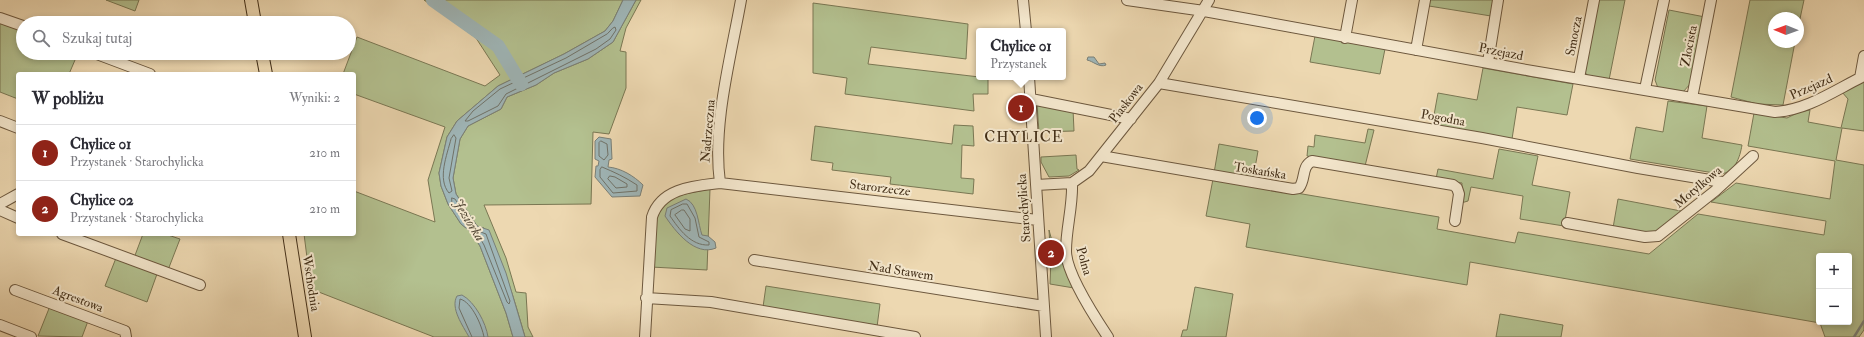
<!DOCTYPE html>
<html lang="pl">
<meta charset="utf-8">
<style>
:root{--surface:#fff;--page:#f7f7f7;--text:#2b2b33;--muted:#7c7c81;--line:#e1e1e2;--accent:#8f2418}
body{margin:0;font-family:"IM FELL Double Pica",serif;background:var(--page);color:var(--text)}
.controls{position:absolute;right:12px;bottom:12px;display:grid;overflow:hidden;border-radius:4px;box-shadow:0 2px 6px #0003}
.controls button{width:36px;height:36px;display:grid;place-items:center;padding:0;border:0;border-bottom:1px solid var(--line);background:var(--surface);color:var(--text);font:20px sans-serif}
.compass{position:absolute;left:1768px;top:12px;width:36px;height:36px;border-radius:50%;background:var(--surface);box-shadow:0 2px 6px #0003;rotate:271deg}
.you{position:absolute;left:1257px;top:118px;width:14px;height:14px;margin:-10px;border:3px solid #fff;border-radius:50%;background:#1a73e8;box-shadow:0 0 0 6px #1a73e833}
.badge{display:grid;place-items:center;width:26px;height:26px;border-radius:50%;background:var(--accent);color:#fff;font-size:13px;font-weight:700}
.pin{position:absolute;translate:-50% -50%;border:2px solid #fff;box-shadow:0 1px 4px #0006}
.popup{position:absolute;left:976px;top:28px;width:90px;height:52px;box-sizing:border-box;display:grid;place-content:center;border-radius:4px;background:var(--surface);filter:drop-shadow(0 1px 3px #0005);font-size:13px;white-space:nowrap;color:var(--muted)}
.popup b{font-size:15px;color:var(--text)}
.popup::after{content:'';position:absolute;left:50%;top:100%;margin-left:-8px;border:8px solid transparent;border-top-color:var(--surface)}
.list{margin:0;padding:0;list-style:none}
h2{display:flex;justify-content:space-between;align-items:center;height:52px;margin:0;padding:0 16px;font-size:17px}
h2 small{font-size:13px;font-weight:400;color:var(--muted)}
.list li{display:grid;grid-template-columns:26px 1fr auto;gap:12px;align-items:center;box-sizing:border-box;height:56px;padding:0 16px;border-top:1px solid var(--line)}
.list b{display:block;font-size:15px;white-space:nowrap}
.list p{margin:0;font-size:13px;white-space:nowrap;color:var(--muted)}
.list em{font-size:13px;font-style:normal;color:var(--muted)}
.icon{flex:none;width:22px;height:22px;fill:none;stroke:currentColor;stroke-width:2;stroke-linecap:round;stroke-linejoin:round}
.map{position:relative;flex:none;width:1864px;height:337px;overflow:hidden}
.search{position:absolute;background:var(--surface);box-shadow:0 2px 6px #0003;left:16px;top:16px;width:340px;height:44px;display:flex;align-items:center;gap:10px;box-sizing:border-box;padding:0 14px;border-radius:22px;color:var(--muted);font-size:15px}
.panel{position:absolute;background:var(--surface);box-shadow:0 2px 6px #0003;left:16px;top:72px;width:340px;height:164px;border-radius:4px}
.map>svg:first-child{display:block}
.green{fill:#b3c08f;stroke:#7a7753;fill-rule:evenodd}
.water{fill:#9fb6b8;stroke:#7a8078}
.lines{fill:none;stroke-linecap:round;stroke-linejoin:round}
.shore{stroke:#707268;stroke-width:1}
.stream{stroke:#7a8078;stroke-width:2.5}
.river{stroke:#9fb6b8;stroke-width:14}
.minor-casing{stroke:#6d583e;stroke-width:12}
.major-casing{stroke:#422e17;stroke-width:14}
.minor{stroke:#f3e6cc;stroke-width:10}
.major{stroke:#edd8b1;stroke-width:12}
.labels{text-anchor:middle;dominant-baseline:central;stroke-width:4;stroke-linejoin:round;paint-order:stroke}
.street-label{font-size:13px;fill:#422e17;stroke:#f3e6cc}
.water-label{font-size:14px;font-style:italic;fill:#554937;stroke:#f3e6cc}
.quarter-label{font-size:15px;letter-spacing:1px;fill:#422e17;stroke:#f3e6cc}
</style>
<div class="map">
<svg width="1864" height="337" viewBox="0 0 1864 337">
<rect width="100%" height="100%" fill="#edd8b1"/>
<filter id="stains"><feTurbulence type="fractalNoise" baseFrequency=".005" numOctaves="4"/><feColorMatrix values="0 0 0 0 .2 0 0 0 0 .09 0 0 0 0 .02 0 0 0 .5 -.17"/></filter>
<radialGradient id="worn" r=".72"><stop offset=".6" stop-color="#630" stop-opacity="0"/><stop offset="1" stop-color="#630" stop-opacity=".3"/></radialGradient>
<path class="green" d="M106,0H139L135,11Z
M424,0H623L613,21L605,31L564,54L498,86L457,121L447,137L439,173L441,186L448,204L461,224L471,232L480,246L506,313L513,337H434L311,289L304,234H354V191L435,222L428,180L445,127L354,94V74H343L357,37L485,86L500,75L476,38Z
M636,0H641L626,28L620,51L626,52V88L609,134L593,132L591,204L484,205L506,258L516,292L526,293L528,327L533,337H525C514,299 504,262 484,228L477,226L456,194L453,178L460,139L468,126L501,109L507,97L536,85L554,73L588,59L613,42Z
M1430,0H1494L1491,16L1429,6Z
M1598,0H1625L1609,80L1588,76L1584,71Z
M1750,0H1804L1798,28V18H1774V42H1795L1783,105L1757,104L1731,97Z
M813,3L968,24L966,59L871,47L868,64L988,78V94H973L974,111L845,94L847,78L813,73Z
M1669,10L1705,17L1691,83L1683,92L1658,88L1655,80Z
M0,23L23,31V53H78L69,74H18V99L0,92Z
M1315,36L1385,49L1380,74L1310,62Z
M1483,68L1573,84L1567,115L1517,107L1512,139L1432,126L1438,93L1477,100Z
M1864,80V131L1842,128L1836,160L1864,165V330L1859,337H1825L1820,323L1470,262L1467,285L1246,247L1250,224L1206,216L1213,179L1439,217L1437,229L1515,243L1518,232L1649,254L1698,214L1824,235L1826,221L1711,202L1736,183L1830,199L1835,161L1748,146L1754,113L1787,118L1799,112L1810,110L1808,122L1841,128L1848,99L1842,92ZM1819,256H1849V322H1819Z
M1668,101L1707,106L1702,138L1742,145C1740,157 1735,173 1720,174L1630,159L1636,127L1663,132Z
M1037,104L1073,109L1074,131L1039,132Z
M954,125L973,126L974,146L962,145L961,178L974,179L973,194L890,184L891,177L832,170L833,163L811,160L815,126L952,144Z
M1368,129L1374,130L1365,166L1307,156L1308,146L1314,147L1315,135L1365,143Z
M1219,144L1258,151L1253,179L1214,173Z
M1499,149L1538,156L1532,185L1570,192L1564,226L1520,219L1523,196L1471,187L1468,201L1461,203L1462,183L1436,179L1438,169L1493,179Z
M1076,155L1077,169L1079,170L1069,176L1049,177L1041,162V157Z
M710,189L707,270L651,267C652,253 651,219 658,208C668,195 696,192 710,189Z
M1618,199L1681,211L1683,214L1652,234L1613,228Z
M1049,230L1052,241L1074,288L1050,284L1051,258H1053L1052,247H1050Z
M143,234H165L180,239L168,270L134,258Z
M116,258L157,274L147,302L105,286Z
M766,286L880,304L877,327L763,307Z
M1195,287L1233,294L1226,337H1181L1183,330H1187Z
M50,306L88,321L82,337L38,336Z
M1500,314L1563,325L1561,337H1496Z"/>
<path class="water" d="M623,0H636L613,42L588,59L554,73L536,85L507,97L501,109L468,126L460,139L453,178L456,194L477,226L489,230L506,273L525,337H513L506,313L480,246L471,232L461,224L448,204L441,186L439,173L447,137L457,121L498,86L564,54L605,31L613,21Z
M1088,57H1094L1099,64L1105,63L1106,65C1099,68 1093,61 1087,60Z
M599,137L611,139L612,159L609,160L608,167C621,168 634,176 643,185L640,196L612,197L595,177L596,166H598L599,161L595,159V141Z
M686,199C698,204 698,224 702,235L708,236L715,242L716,248C695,257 675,231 665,216L667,208Z
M462,295C475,302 486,323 488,337H469C463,326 450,308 457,296Z"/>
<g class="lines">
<path class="shore" d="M613,28L615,27L616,30L610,39L596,49L506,94L498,106L468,121H465L473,111L500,89L566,58L607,34Z
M454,135L456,138L449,178L452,191L449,193C437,179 447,155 451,139Z
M601,141L607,144L608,155L604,160L599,156V143Z
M602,167C614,172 625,177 637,185V191L613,193L600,177V170Z
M610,176L615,177L627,184V187L616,188L608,179Z
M452,198L455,199L468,219L467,222L464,221L452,202Z
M683,204H687L695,218L699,237L709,242V245C691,246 679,229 670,216L671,210Z
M682,210H684L690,219V231L685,229L675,215Z
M478,231L486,234L510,301L509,304L507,302L484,245L477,233Z
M472,337L459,308L460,299C472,302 482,326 484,337"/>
<path class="stream" d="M1854,337L1864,321"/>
<path class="river" d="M433,0L498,46L521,84"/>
<g class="minor-casing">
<path id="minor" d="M1023,0L1026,31
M1127,0L1204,11L1532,71L1775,112C1808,110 1835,90 1864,76
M0,18L23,26
M1345,38L1352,0
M1416,50L1425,0
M94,53L150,74
M1488,62L1498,0
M1029,77L1046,337
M1579,78L1594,0
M1860,78L1864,56
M1159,83L1482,138L1638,168L1722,182
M1645,89L1664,0
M1692,98L1711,0
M1031,99L1131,119
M0,121L18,128
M1101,156L1293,189L1299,188C1306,179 1301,167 1312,161L1453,185L1457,188L1459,194L1455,221
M720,183L1038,220
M1072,183C1073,206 1066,228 1066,251C1066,273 1096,319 1108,337
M1036,185L1072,183L1089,171L1159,83L1209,0
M0,204L18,194
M0,210L18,218
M1567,223L1645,237L1658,236L1715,191L1753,156
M62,234L200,285
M754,260L1044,306
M15,290L125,331L126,337
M646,298L711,302L915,337
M0,325L31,337
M645,337L652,217C661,188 694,186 720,183C712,125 731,57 741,0"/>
</g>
<g class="major-casing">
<path id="major" d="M251,0L255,23
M262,53L266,74
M289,234L305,337"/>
</g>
<use href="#minor" class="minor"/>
<use href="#major" class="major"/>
</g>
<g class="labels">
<g class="street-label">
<text transform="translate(1574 36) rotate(-79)">Smocza</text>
<text transform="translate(1689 46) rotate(-79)">Złocista</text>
<text transform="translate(1501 52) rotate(11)">Przejazd</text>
<text transform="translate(1811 87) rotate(-24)">Przejazd</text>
<text transform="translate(1126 103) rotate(-52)">Piaskowa</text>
<text transform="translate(1443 118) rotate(10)">Pogodna</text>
<text transform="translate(708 131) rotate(-85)">Nadrzeczna</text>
<text transform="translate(1260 171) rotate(9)">Toskańska</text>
<text transform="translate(1698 187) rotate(-40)">Motylkowa</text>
<text transform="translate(880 188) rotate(7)">Starorzecze</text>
<text transform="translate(1024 208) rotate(-94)">Starochylicka</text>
<text transform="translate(1084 261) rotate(74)">Polna</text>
<text transform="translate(901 271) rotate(9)">Nad Stawem</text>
<text transform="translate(311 283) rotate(81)">Wschodnia</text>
<text transform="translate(78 299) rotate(21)">Agrestowa</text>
</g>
<g class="water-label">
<text transform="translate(469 220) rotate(58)">Jeziorka</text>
</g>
<g class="quarter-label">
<text x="1024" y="137">CHYLICE</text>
</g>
</g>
<rect width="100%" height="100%" filter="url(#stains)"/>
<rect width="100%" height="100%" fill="url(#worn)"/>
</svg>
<div class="controls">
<button>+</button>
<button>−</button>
</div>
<svg class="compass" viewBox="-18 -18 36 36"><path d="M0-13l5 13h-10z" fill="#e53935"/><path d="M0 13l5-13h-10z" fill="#7c7c81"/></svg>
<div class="you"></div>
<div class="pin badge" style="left:1021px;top:108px">1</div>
<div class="popup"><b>Chylice 01</b>Przystanek</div>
<div class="pin badge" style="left:1051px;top:253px">2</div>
<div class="search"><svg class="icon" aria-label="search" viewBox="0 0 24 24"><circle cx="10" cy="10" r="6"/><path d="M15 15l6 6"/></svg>Szukaj tutaj</div>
<section class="panel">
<h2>W pobliżu<small>Wyniki: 2</small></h2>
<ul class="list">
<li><span class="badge">1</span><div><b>Chylice 01</b><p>Przystanek · Starochylicka</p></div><em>210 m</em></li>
<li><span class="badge">2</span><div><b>Chylice 02</b><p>Przystanek · Starochylicka</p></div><em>210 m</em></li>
</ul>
</section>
</div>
